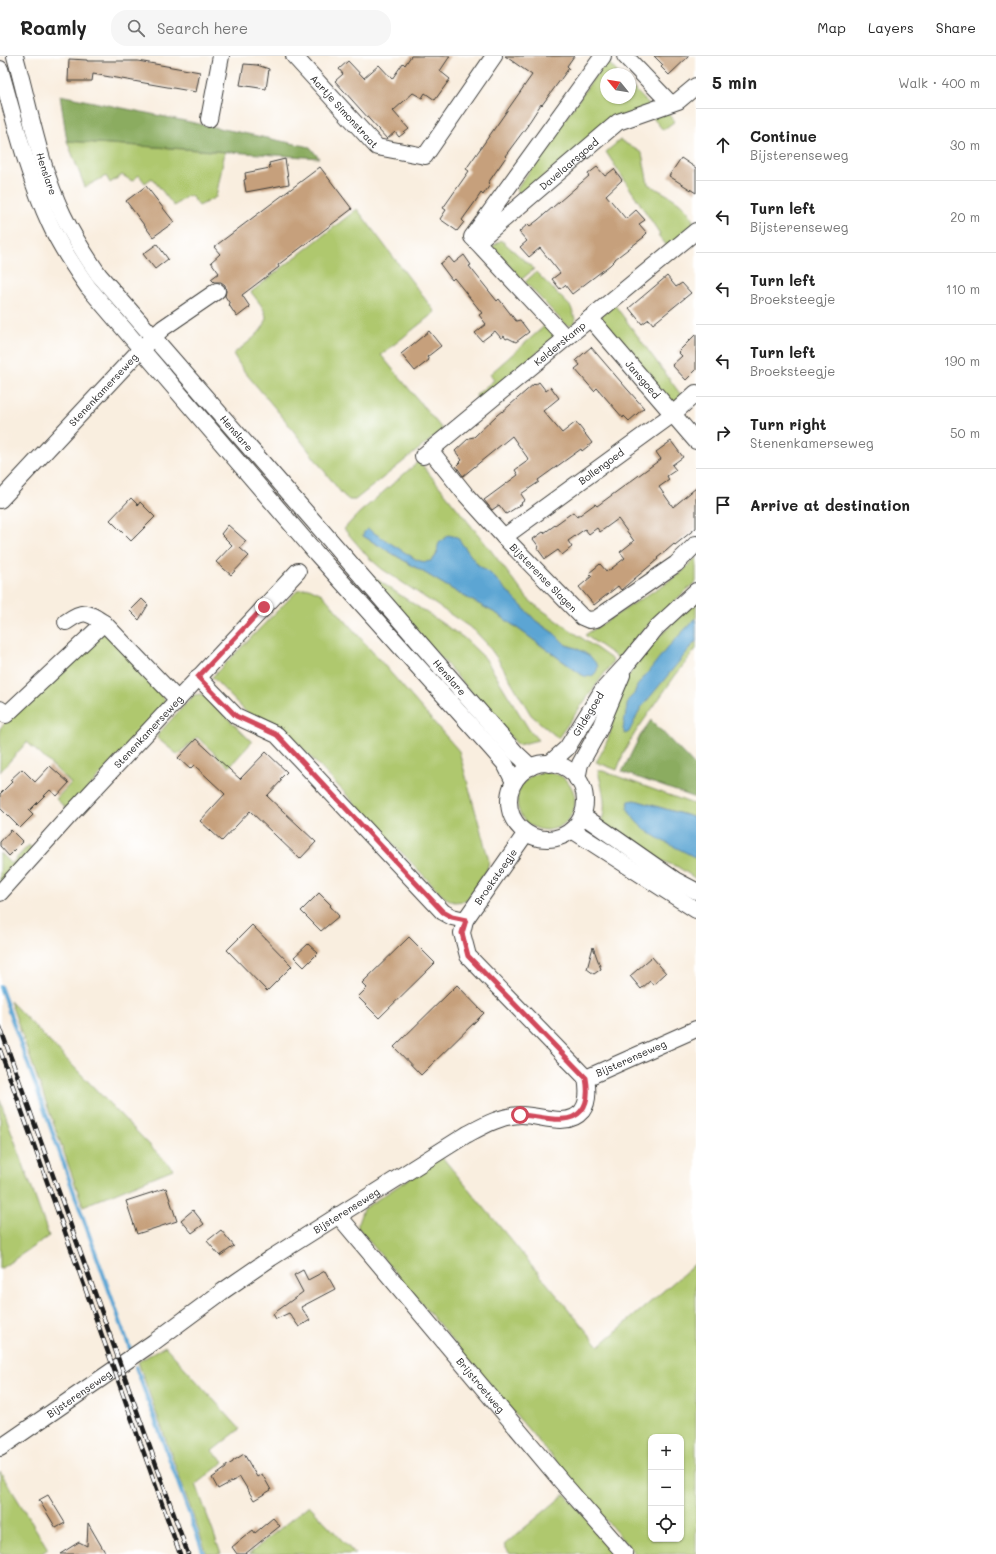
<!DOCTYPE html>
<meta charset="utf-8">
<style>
:root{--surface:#fff;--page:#f6f6f6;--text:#222;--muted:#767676;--line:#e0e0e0}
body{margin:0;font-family:Mali,sans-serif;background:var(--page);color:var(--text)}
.controls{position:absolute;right:12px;bottom:12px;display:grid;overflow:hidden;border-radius:8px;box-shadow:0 1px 3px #0004}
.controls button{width:36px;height:36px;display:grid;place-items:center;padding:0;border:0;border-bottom:1px solid var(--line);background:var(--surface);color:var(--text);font:20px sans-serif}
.compass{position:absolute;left:600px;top:12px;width:36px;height:36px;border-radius:50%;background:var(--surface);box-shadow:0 1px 3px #0004;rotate:300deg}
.stop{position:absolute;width:12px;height:12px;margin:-9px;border:3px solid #d1495b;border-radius:50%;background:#fff}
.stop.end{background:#d1495b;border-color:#fff;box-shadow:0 1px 4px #0008}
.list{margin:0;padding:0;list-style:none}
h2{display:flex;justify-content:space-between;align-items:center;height:52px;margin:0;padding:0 16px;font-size:17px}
h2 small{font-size:13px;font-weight:400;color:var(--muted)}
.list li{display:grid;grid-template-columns:26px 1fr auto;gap:12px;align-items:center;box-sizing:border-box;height:72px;padding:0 16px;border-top:1px solid var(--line)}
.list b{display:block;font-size:15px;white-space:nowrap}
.list p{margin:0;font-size:13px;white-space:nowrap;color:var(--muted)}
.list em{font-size:13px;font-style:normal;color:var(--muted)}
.icon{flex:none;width:22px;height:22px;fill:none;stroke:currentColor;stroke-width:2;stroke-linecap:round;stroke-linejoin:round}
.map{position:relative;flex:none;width:696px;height:1498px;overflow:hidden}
header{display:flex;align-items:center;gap:24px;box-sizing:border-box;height:56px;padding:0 20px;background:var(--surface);border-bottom:1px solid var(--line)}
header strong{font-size:19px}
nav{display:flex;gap:22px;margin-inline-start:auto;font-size:14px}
.search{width:280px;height:36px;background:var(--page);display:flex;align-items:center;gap:10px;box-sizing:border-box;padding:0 14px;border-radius:16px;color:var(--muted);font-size:15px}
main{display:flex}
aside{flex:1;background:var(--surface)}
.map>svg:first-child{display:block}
.green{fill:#afc86e;stroke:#667245;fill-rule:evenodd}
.forest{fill:#8bac61;stroke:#54643e}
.water{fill:#5ba5d3;stroke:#3c6078}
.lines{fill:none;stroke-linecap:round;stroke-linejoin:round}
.stream{stroke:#5ba5d3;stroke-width:4}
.building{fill:#c6a07b}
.minor-casing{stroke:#3d3c39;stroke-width:18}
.minor{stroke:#fff;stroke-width:16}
.rail-casing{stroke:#1c1c1c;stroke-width:4.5}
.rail{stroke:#fff;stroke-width:3;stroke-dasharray:9;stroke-linecap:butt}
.route{stroke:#d1495b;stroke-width:5}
.labels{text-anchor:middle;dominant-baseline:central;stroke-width:3;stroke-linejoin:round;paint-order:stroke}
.street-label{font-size:10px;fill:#1c1c1c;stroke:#fff}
</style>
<header>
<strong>Roamly</strong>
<div class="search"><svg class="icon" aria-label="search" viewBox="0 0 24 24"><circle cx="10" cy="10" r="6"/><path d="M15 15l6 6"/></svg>Search here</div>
<nav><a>Map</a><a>Layers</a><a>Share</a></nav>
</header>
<main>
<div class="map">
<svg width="696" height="1498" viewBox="0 0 696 1498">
<rect width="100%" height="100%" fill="#fff"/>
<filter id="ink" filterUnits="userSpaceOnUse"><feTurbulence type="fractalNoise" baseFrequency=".025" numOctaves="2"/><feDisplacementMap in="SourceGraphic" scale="8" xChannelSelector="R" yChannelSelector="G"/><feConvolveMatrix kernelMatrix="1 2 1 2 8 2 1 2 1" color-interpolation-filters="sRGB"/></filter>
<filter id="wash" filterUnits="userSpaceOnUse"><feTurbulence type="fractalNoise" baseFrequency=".012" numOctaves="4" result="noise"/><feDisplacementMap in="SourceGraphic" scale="16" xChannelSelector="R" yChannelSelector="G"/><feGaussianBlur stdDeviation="0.9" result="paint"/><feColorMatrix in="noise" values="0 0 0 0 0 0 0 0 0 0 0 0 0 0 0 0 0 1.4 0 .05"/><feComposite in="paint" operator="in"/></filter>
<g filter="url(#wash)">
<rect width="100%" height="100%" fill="#f9eedf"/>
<path class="green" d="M606,4L619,18H606V42H630V29L650,49L522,138L518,136L517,133Z
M665,54L675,65L663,74L653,62Z
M620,84L642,97L648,128C666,139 690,147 694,169L668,191L658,179L660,178L606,96Z
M67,85L225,96L216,141L199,150L191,140H187L174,150L152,122L145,127L139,119L132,125L122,119L110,127L106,120L85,131Z
M357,153L435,256L381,299L443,374L355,444H349L342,438L285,364L243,314L233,298C243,290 266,275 266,262C266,253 256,243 251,236Z
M501,184L534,213L522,223L492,191Z
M536,216L571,251L576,266L570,270L565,268L525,226Z
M614,248L684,343L672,348L601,266L602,258Z
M549,266L554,270L555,282L481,344L477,342L476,339L494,324L490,318Z
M419,405L489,492L527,542L535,549L613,604L612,607L558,682L531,659L499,605L487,588L474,574L382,513L369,502L344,473L359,457ZM368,474L417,504L425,507C432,506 436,501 438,494L473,503L477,508L491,518L536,565L555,578L566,589L576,592L582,619L499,559L460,538L363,480Z
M350,495L372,520L464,582L485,602L530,675L538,684L518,689L347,496Z
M696,501V526L651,566L618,602L585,579L680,518Z
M309,532L322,538L459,695L489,805L487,814L466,845L454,846L444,841L282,671L247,657L212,621L298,534Z
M696,546V593L675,620L635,677L624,696L617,714L596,706C603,695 609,683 612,670C614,662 612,653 615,645C634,603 663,576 696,546Z
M101,577L106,578L145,618L167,647L68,754L56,743L71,727L27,686L0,716V672L93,580Z
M201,638L206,641L252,686L229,711L197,681L178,699L157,682L158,678L194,639Z
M598,715H603L696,749V762L635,744L679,792L696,802V823L678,811L648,800L601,767C608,749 602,733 598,715Z
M517 745a29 29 0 1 1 58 0a29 29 0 1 1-58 0Z
M29,789L33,793L0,829V797L11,808Z
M10,945L173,1113L83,1150Z
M0,1044L49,1180L0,1213Z
M442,1101L599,1290L696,1207V1498H635L475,1311L358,1172V1167L363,1153ZM651,1381H681V1483H651Z
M165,1290L240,1373L212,1395L224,1406L196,1428L221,1498H207L138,1306Z
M0,1415L48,1493L41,1498H0Z
M565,1438L617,1498H510L504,1489Z
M309,1449L355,1498H249Z"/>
<path class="forest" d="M60,39L310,91L319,102L67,85Z
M651,664L696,711V742L622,716L640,680Z"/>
<path class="water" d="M368,473L417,504C425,507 434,507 437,497C438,494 437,491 439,487L448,479L457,481L477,508L491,518L536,565L555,578L566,589L576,592L590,600L598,610C597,619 590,623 582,619L499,559L460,538L363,480L364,476Z
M696,562V585L641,652L629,676L625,678L623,673L628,644L634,638L637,630L667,592Z
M635,744L696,762V802C672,788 638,778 627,751L629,745Z"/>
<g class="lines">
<path class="stream" d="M0,930L130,1293
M136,1311L204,1498"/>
</g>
<g id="blocks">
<path class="building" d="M411,0H450L440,15L450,23L435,44L425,37L422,42L413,37L393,55L409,73L399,81L395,76L387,83L335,25L343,18L339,13L348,5L364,22L379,9L392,23L403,7L405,9Z
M505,0H574L567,10L569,12L542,49L541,48L530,65L527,69H528L505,100L506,101L488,127L490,129L483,139L481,137L475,146L462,164L464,166L457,175L440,163L446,154L443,152L469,115L466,113L532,19Z
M654,0H689L669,19L661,11L663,9Z
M69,3L87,4V5H138L200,16L196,36L93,18L92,25H68Z
M244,8L257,9L269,13L266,33L240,29Z
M681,102L696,112V137L669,120Z
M285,103L289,128L246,136L244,124L246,123L245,117L270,112L269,107Z
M320,111L352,153L278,209L279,211L242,239L250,251L237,261L229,249L230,248L225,240L226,235L225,229L221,226H214L211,223L219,217L211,206L220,198L214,191Z
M597,111L605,120L614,113L622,124L606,139L626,163L636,154L645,164L639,168L647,177L643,181H644L615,203V204L610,209L572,238L565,229L560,233L552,223L560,217L540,192L529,201L520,191L527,185L519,176L528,168L530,170L538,164L589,120L588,118Z
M146,130L174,166L153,181L126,145Z
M157,188L168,203L155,213L143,198Z
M464,199L471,209L469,210L497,245L499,243L516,265L520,264L529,276L516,286L508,282L506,283L504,280L501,282L495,275L482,285L475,277L486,268L479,259L482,257L454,222L452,224L440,208L449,201L454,207Z
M667,220L676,231L682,227L691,237L653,268L649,263L642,268L629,252Z
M429,275L441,290L427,301L429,304L415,315L401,298Z
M696,278V314L686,324L672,309L682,300L678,296Z
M591,291L621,326L644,352L629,365L624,360L623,362L597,332L594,335L575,313L580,309L576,304Z
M539,326L546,335L551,331L559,342L543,355L562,377L576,366L592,387L582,395L581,393L538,424L539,426L521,438L525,444L521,447L522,448L506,458L499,449L492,454L484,444L518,419L515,414L529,404L512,380L463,420L456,410L462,404L455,395L469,382L474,381L497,359L502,355V356L534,328L535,329Z
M671,385L683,401L672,409L676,414L667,420L669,424L659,431L673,451L696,432V472L675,489L674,488L666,495L657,502L658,503L621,534L618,530L594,549L579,531L592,520L589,517L600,508L607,516L625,502L620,496L634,485L618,463L600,476L597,472L589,478L585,473L568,485L572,491L562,499L558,494L545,503L537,492L539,491L533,483L543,476L544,477L573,456L577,461L595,448L597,450L661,403L656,396Z
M131,442L138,449L140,446L155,461L131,485L110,464Z
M228,469L246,485L240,492L249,500L231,519L216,506L232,489L221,478Z
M142,543L148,549L139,564L130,555Z
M196,683L240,723L266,696L287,716L280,723L282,724L267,740L316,786L300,803L250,755L222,785L200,765L225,738L194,709L190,713L178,702Z
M50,710L69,727L57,740L50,734L29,755L33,759L20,772L0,752V738L12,726L10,724L22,713L35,726Z
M11,774L23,786L9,800L0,790V786Z
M319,837L331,849L330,850L339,860L321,875L301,855Z
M252,869L292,910L267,935L227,894Z
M409,881L435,907L379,962L358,941L367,932L362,927Z
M308,888L318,897L304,911L294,901Z
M593,891L601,913L594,918L587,913Z
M652,901L666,917L653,929L650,925L641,933L630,920Z
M457,929L484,957L421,1019L394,991Z
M166,1132L177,1165L137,1178L126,1145Z
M193,1154L204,1168L192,1177L181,1164Z
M221,1174L234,1190L220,1200L207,1185Z
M303,1214L308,1224L325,1215L335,1233L301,1251L310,1264L299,1271L289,1257L276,1263L273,1258L303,1236L294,1219Z
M244,1398L257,1421L262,1418L271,1434L254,1444L240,1421L218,1433L212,1422L226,1412V1410L233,1406V1405Z
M48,1439L65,1467L56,1472L39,1444Z
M273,1462L280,1470L245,1498H237L232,1491L253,1474L255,1477Z
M88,1467L106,1498H60L79,1486L87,1490Z"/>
</g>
</g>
<g filter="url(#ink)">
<use href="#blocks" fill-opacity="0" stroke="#3d3c39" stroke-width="1"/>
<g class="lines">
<g class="minor-casing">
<g id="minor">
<path id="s1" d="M15,0C30,53 39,109 63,159C73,180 86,200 99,219L500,679L516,697L531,711"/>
<path id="s2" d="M294,0L377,91L425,100L494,0"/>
<path id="s3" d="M603,0L472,181L477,186L618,66L678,45L696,30"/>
<path d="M625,0L670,47"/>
<path d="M0,13C15,65 27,118 50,168C60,190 74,211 88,231L316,497L491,692L505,708L514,726"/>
<path d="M209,63L221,0"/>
<path d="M477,186L566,282"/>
<path id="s4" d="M590,262L696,385"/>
<path id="s5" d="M430,394L466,439L504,481L582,561L589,564L596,563L676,508L696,488"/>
<path id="s6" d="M423,400L696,175"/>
<path id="s7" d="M0,444L141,293L163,272L217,235"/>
<path id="s8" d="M504,481L673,358L696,337"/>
<path d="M66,566C84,553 87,556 104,567L178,644"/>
<path id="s9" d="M198,621L236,660L277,679L443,856L452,861L465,864L526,777"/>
<path d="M0,653L6,659L104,567"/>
<circle cx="547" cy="745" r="38"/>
<path id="s10" d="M549,708L567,692L602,635L626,609L656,572L696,535"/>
<path d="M577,723L580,708L599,674L622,619"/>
<path d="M582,759L675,824L696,835"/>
<path d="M572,774L696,854"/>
<path id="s11" d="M0,837L70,759L298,515"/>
<path d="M465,864L462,877L468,900L586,1022"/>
<path id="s12" d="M586,1022L696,973"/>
<path id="s13" d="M338,1159L562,1426L625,1498"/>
<path id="s14" d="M0,1392L154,1286L223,1235L271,1202L466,1079C483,1070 500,1060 520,1059C539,1058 567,1073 582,1055C589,1046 588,1033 586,1022"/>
</g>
</g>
<use href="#minor" class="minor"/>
<g class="rail-casing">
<path id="rail" d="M0,971L188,1498
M0,994L180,1498"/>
</g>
<use href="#rail" class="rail"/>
</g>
</g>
<g class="lines" filter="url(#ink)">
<path class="route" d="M264,551L198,621L236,660L277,679L443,856L452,861L466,864L462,877L468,900L586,1022C588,1033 589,1046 581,1055C568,1071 538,1059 520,1059"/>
</g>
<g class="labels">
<g class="street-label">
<text stroke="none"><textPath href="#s2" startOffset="75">Aartje Simonstraat</textPath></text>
<text stroke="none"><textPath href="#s3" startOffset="351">Davelaarsgoed</textPath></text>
<text stroke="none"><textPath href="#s1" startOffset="122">Henslare</textPath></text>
<text stroke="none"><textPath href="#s6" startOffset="177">Kelderskamp</textPath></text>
<text stroke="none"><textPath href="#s4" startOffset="81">Jansgoed</textPath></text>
<text stroke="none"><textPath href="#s7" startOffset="151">Stenenkamerseweg</textPath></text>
<text stroke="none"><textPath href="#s1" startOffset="446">Henslare</textPath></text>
<text stroke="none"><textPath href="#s8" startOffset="120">Bollengoed</textPath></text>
<text stroke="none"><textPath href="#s5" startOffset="171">Bijsterense Slagen</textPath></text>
<text stroke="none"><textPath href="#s1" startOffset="770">Henslare</textPath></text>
<text stroke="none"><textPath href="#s10" startOffset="64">Gildegoed</textPath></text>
<text stroke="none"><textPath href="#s11" startOffset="219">Stenenkamerseweg</textPath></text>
<text stroke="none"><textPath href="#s9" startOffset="419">Broeksteegje</textPath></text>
<text stroke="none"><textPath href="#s12" startOffset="49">Bijsterenseweg</textPath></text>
<text stroke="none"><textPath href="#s14" startOffset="420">Bijsterenseweg</textPath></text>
<text stroke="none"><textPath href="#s13" startOffset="222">Brijstroetweg</textPath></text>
<text stroke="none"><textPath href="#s14" startOffset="96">Bijsterenseweg</textPath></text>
</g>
</g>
</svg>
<div class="controls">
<button>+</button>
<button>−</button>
<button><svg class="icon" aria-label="locate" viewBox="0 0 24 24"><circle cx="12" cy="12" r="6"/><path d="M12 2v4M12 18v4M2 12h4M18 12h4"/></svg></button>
</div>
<svg class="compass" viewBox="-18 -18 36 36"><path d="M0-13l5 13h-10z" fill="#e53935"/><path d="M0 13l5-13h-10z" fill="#767676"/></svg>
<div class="stop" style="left:520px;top:1059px"></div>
<div class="stop end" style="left:264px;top:551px"></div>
</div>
<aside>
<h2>5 min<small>Walk · 400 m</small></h2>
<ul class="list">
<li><svg class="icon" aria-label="ahead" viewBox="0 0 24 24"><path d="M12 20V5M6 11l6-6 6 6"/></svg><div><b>Continue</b><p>Bijsterenseweg</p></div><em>30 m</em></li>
<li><svg class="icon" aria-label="left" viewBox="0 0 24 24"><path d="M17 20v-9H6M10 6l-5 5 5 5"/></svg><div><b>Turn left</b><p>Bijsterenseweg</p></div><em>20 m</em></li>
<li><svg class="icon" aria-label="left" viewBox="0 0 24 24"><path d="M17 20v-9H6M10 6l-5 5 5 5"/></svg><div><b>Turn left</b><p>Broeksteegje</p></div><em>110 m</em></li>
<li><svg class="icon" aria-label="left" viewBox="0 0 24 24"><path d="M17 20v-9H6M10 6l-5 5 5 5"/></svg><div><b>Turn left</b><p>Broeksteegje</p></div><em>190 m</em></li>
<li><svg class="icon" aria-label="right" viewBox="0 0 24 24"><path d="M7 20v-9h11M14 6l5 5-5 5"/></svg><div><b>Turn right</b><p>Stenenkamerseweg</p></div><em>50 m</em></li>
<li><svg class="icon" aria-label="arrive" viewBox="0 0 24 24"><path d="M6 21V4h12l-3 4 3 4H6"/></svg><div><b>Arrive at destination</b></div></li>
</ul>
</aside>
</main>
